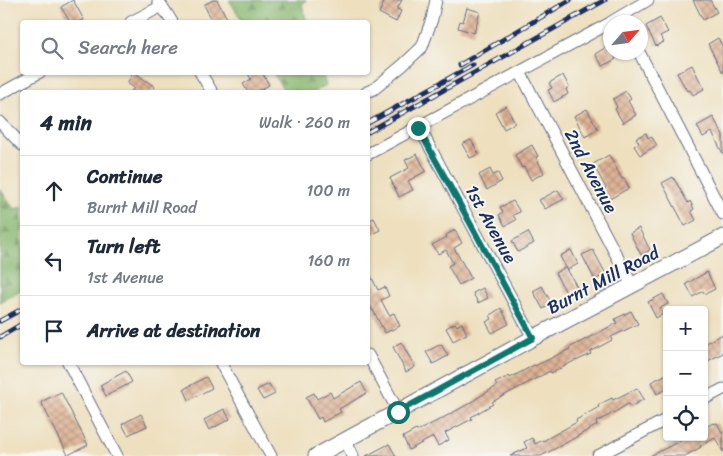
<!DOCTYPE html>
<meta charset="utf-8">
<style>
:root{--surface:#fff;--page:#f6f6f7;--text:#1f2937;--muted:#747a83;--line:#e0e1e3}
body{margin:0;font-family:Sriracha,sans-serif;background:var(--page);color:var(--text)}
.controls{position:absolute;right:15px;bottom:15px;display:grid;overflow:hidden;border-radius:5px;box-shadow:0 1px 4px #0004}
.controls button{width:45px;height:45px;display:grid;place-items:center;padding:0;border:0;border-bottom:1px solid var(--line);background:var(--surface);color:var(--text);font:25px sans-serif}
.compass{position:absolute;left:603px;top:15px;width:45px;height:45px;border-radius:50%;background:var(--surface);box-shadow:0 1px 4px #0004;rotate:62deg}
.stop{position:absolute;width:15px;height:15px;margin:-11px;border:4px solid #0f766e;border-radius:50%;background:#fff}
.stop.end{background:#0f766e;border-color:#fff;box-shadow:0 1px 5px #0008}
.list{margin:0;padding:0;list-style:none}
h2{display:flex;justify-content:space-between;align-items:center;height:65px;margin:0;padding:0 20px;font-size:21px}
h2 small{font-size:16px;font-weight:400;color:var(--muted)}
.list li{display:grid;grid-template-columns:32px 1fr auto;gap:15px;align-items:center;box-sizing:border-box;height:70px;padding:0 20px;border-top:1px solid var(--line)}
.list b{display:block;font-size:19px;white-space:nowrap}
.list p{margin:0;font-size:16px;white-space:nowrap;color:var(--muted)}
.list em{font-size:16px;font-style:normal;color:var(--muted)}
.icon{flex:none;width:28px;height:28px;fill:none;stroke:currentColor;stroke-width:2;stroke-linecap:round;stroke-linejoin:round}
.map{position:relative;flex:none;width:723px;height:456px;overflow:hidden}
.search{position:absolute;background:var(--surface);box-shadow:0 1px 4px #0004;left:20px;top:20px;width:350px;height:55px;display:flex;align-items:center;gap:12px;box-sizing:border-box;padding:0 18px;border-radius:5px;color:var(--muted);font-size:19px}
.panel{position:absolute;background:var(--surface);box-shadow:0 1px 4px #0004;left:20px;top:90px;width:350px;height:275px;border-radius:5px}
.map>svg:first-child{display:block}
.forest{fill:url(#forest-firs);stroke:#527266}
.building{fill:url(#building-cross-hatch)}
.lines{fill:none;stroke-linecap:round;stroke-linejoin:round}
.minor-casing{stroke:#656d80;stroke-width:13}
.secondary-casing{stroke:#656d80;stroke-width:17}
.minor{stroke:#fff;stroke-width:11}
.secondary{stroke:#fff;stroke-width:15}
.rail-casing{stroke:#1b2f5e;stroke-width:5}
.rail{stroke:#f6f6f2;stroke-width:3;stroke-dasharray:9;stroke-linecap:butt}
.route{stroke:#0f766e;stroke-width:6}
.labels{text-anchor:middle;dominant-baseline:central;stroke-width:4;stroke-linejoin:round;paint-order:stroke}
.street-label{font-size:18px;fill:#1b2f5e;stroke:#f6f6f2}
</style>
<div class="map">
<svg width="723" height="456" viewBox="0 0 723 456">
<defs>
<pattern id="forest-firs" width="22" height="20" patternUnits="userSpaceOnUse" patternTransform="scale(1.25)"><rect width="22" height="20" fill="#88b66e"/><path d="M5 1l3.5 6h-7zM16 11l3.5 6h-7z" fill="#6e945e"/></pattern>
<pattern id="building-cross-hatch" width="8" height="8" patternUnits="userSpaceOnUse" patternTransform="scale(1.25)"><rect width="8" height="8" fill="#deb395"/><path d="M0 0l8 8M0 8l8-8" fill="none" stroke="#b3927d"/></pattern>
</defs>
<rect width="100%" height="100%" fill="#f6f6f2"/>
<filter id="ink" filterUnits="userSpaceOnUse"><feTurbulence type="fractalNoise" baseFrequency=".02" numOctaves="2"/><feDisplacementMap in="SourceGraphic" scale="10" xChannelSelector="R" yChannelSelector="G"/><feConvolveMatrix kernelMatrix="1 2 1 2 8 2 1 2 1" color-interpolation-filters="sRGB"/></filter>
<filter id="wash" filterUnits="userSpaceOnUse"><feTurbulence type="fractalNoise" baseFrequency=".0096" numOctaves="4" result="noise"/><feDisplacementMap in="SourceGraphic" scale="20" xChannelSelector="R" yChannelSelector="G"/><feGaussianBlur stdDeviation="1.12" result="paint"/><feColorMatrix in="noise" values="0 0 0 0 0 0 0 0 0 0 0 0 0 0 0 0 0 1.4 0 .05"/><feComposite in="paint" operator="in"/></filter>
<g filter="url(#wash)">
<rect width="100%" height="100%" fill="#eee0bf"/>
<path class="forest" d="M229,0H306L302,5L307,22H243Z
M273,73H322L326,85L315,92H285Z
M0,189L14,209L22,207V290L0,302Z"/>
<g id="blocks">
<path class="building" d="M73,0L84,20L79,22H70L61,7Z
M213,0H217L227,18L218,22H213L204,5Z
M385,0H402L397,9L401,11L396,22L379,13Z
M693,0H710L717,12L703,20Z
M467,8L480,12L474,33L458,28L460,21L463,22Z
M660,18L668,32L660,36L664,42L656,46L646,26Z
M718,38L723,47V73L708,44Z
M608,46L610,52H612L616,59L603,66L595,54Z
M692,65L704,89L693,95L690,90L687,91L677,73Z
M134,72L155,87L151,92H131L134,88L127,83Z
M247,72H262L269,85L256,92H248L243,84L251,79Z
M563,75L569,87L566,89L568,94L554,102L548,90L552,88L549,83Z
M626,91L631,99L628,101L636,115L623,123L615,109L617,107L613,99Z
M506,106L515,123L504,129L495,112Z
M587,109L598,129L585,137L574,116Z
M713,117L723,135V154L712,132L703,137L697,126Z
M646,133L648,138L651,136L657,145L640,155L634,146L639,143L636,138Z
M471,140L479,154L470,158L462,144Z
M532,145L538,156L536,157L544,173L531,180L524,167L522,168L515,155Z
M417,154L426,171L408,181L413,190L399,197L390,178L409,168L405,160Z
M609,155L622,179L624,178L629,188L608,200L603,190L606,188L593,164Z
M490,169L493,175L498,173L502,181L487,190L479,175Z
M673,177L688,203L690,201L694,209L691,211L696,220L685,226L662,183Z
M558,190L564,199L545,209L539,200Z
M513,201L520,212L513,215L516,220L505,226L499,215L503,212L500,207Z
M374,218L380,230L368,236V221Z
M639,228L650,250L641,255L630,233Z
M455,230L462,243L454,248L471,278L459,285L448,266L453,263L446,250L438,254L432,245L447,237L446,235Z
M528,232L534,243L518,252L512,241Z
M571,250L578,264L567,270L560,256Z
M593,250L606,274L595,280L582,255Z
M566,267L578,289L567,294L555,273Z
M368,270L378,290L385,287L389,296L381,300L389,315L394,313L400,326L385,333L373,310H372L368,301Z
M707,272L715,289L705,294L703,291L693,297L686,284Z
M542,286L552,304L543,309L533,291Z
M483,288L488,298L478,303L473,293Z
M663,294L668,304L660,308L663,314L656,318L648,302Z
M501,308L509,324L492,333L486,322L492,319L490,315Z
M631,311L638,324L611,337L612,340L590,352L591,354L576,361V360L551,373L550,371L492,402L493,404L471,417L472,419L445,433L449,440L438,446L433,437L409,450L403,437L416,430L417,431L441,419L474,401V400L497,386L495,383L509,376L510,378L534,365L535,366L570,349L569,348L617,323L615,319Z
M455,323L457,326L462,323L467,334L453,341L446,328Z
M723,334V353L704,363V344Z
M401,342L415,367L406,372L393,347Z
M441,344L448,356L433,364L426,352Z
M126,371L132,382L106,396L100,385Z
M667,374V389L657,394L651,382Z
M206,377L212,388L189,400L184,389Z
M361,382L367,393L339,409L341,412L323,422L321,417L318,419L306,397L314,393L317,399L330,392L333,398Z
M269,384L275,394L263,400L257,390Z
M637,388L644,399L630,407L628,404L615,412L596,422L597,425L564,444L541,456H510L527,448L524,442L532,438L535,444L543,440V441L577,422L576,420L599,407L598,405L612,398L613,400Z
M61,392L88,445L68,455L41,402Z
M224,409L230,419L209,430L204,420Z
M141,414L147,426L128,435L122,424Z
M713,423V424L717,423L723,434V452L715,438L700,446L701,447L685,456H650L680,441L678,437H704V428Z
M389,444L396,456H366Z"/>
</g>
</g>
<g filter="url(#ink)">
<use href="#blocks" fill-opacity="0" stroke="#656d80" stroke-width="1"/>
<g class="lines">
<g class="minor-casing">
<path id="minor" d="M158,0L172,22
M131,22L162,6
M611,22L648,0
M639,52L723,214
M200,72L212,92
M520,72L632,285
M367,92L374,89L403,65L422,47L432,19L436,0
M0,94L40,72
M0,122L22,145
M419,127L533,338
M368,154L610,23
M368,355L398,411
M68,362L117,456
M220,362L271,456
M704,399L723,389
M345,440L353,456
M598,456L667,419"/>
</g>
<g class="secondary-casing">
<path id="secondary" d="M316,456L533,338L723,237"/>
</g>
<use href="#minor" class="minor"/>
<use href="#secondary" class="secondary"/>
<g class="rail-casing">
<path id="rail" d="M460,65L570,0
M368,123L473,65
M368,132L605,0
M0,321L22,309
M0,337L22,324"/>
</g>
<use href="#rail" class="rail"/>
</g>
</g>
<g class="lines" filter="url(#ink)">
<path class="route" d="M398,412L533,338L418,128"/>
</g>
<g class="labels">
<g class="street-label">
<text transform="translate(591 171) rotate(62)">2nd Avenue</text>
<text transform="translate(491 224) rotate(61)">1st Avenue</text>
<text transform="translate(603 280) rotate(-28)">Burnt Mill Road</text>
</g>
</g>
</svg>
<div class="controls">
<button>+</button>
<button>−</button>
<button><svg class="icon" aria-label="locate" viewBox="0 0 24 24"><circle cx="12" cy="12" r="6"/><path d="M12 2v4M12 18v4M2 12h4M18 12h4"/></svg></button>
</div>
<svg class="compass" viewBox="-18 -18 36 36"><path d="M0-13l5 13h-10z" fill="#e53935"/><path d="M0 13l5-13h-10z" fill="#747a83"/></svg>
<div class="stop" style="left:398px;top:412px"></div>
<div class="stop end" style="left:418px;top:128px"></div>
<div class="search"><svg class="icon" aria-label="search" viewBox="0 0 24 24"><circle cx="10" cy="10" r="6"/><path d="M15 15l6 6"/></svg>Search here</div>
<section class="panel">
<h2>4 min<small>Walk · 260 m</small></h2>
<ul class="list">
<li><svg class="icon" aria-label="ahead" viewBox="0 0 24 24"><path d="M12 20V5M6 11l6-6 6 6"/></svg><div><b>Continue</b><p>Burnt Mill Road</p></div><em>100 m</em></li>
<li><svg class="icon" aria-label="left" viewBox="0 0 24 24"><path d="M17 20v-9H6M10 6l-5 5 5 5"/></svg><div><b>Turn left</b><p>1st Avenue</p></div><em>160 m</em></li>
<li><svg class="icon" aria-label="arrive" viewBox="0 0 24 24"><path d="M6 21V4h12l-3 4 3 4H6"/></svg><div><b>Arrive at destination</b></div></li>
</ul>
</section>
</div>
